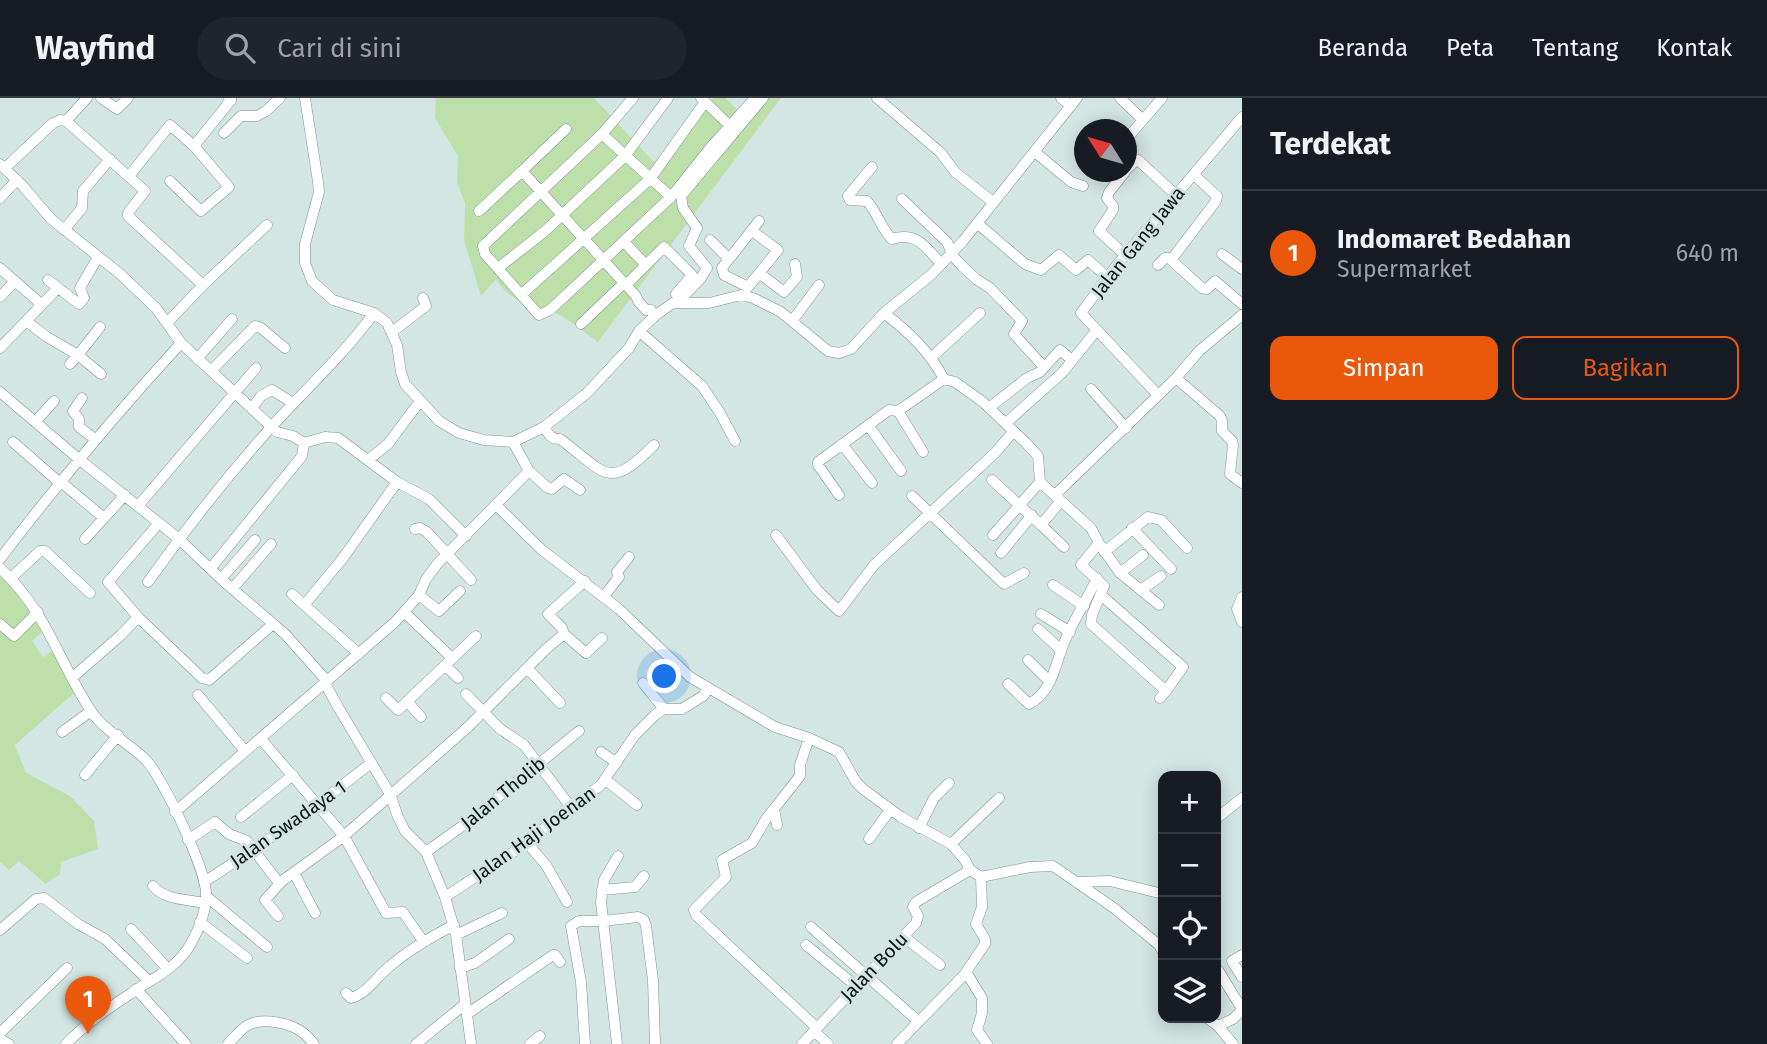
<!DOCTYPE html>
<html lang="id">
<meta charset="utf-8">
<style>
:root{--surface:#171b24;--page:#20242c;--text:#f1f3f6;--muted:#9ea1a6;--line:#363941;--accent:#ea580c}
body{margin:0;font-family:"Fira Sans",sans-serif;background:var(--page);color:var(--text)}
.controls{position:absolute;right:21px;bottom:21px;display:grid;overflow:hidden;border-radius:14px;box-shadow:0 4px 18px #0003}
.controls button{width:63px;height:63px;display:grid;place-items:center;padding:0;border:0;border-bottom:2px solid var(--line);background:var(--surface);color:var(--text);font:35px sans-serif}
.compass{position:absolute;left:1074px;top:21px;width:63px;height:63px;border-radius:50%;background:var(--surface);box-shadow:0 4px 18px #0003;rotate:307deg}
.you{position:absolute;left:665px;top:579px;width:24px;height:24px;margin:-18px;border:5px solid #fff;border-radius:50%;background:#1a73e8;box-shadow:0 0 0 10px #1a73e833}
.badge{display:grid;place-items:center;width:46px;height:46px;border-radius:50%;background:var(--accent);color:#fff;font-size:23px;font-weight:700}
.pin{position:absolute;translate:-50% -58px;filter:drop-shadow(0 2px 4px #0008)}
.pin::after{content:'';position:absolute;top:37px;width:24px;height:21px;background:inherit;clip-path:polygon(0 0,100% 0,50% 100%)}
.list{margin:0;padding:0;list-style:none}
h2{display:flex;justify-content:space-between;align-items:center;height:91px;margin:0;padding:0 28px;font-size:30px}
h2 small{font-size:23px;font-weight:400;color:var(--muted)}
.list li{display:grid;grid-template-columns:46px 1fr auto;gap:21px;align-items:center;box-sizing:border-box;height:126px;padding:0 28px;border-top:2px solid var(--line)}
.list b{display:block;font-size:26px;white-space:nowrap}
.list p{margin:0;font-size:23px;white-space:nowrap;color:var(--muted)}
.list em{font-size:23px;font-style:normal;color:var(--muted)}
.actions{display:flex;gap:14px;padding:21px 28px}
.actions a{flex:1;padding:16px 0;border:2px solid var(--accent);border-radius:14px;text-align:center;font-size:24px;color:var(--accent)}
.actions .main{background:var(--accent);color:#fff}
.icon{flex:none;width:38px;height:38px;fill:none;stroke:currentColor;stroke-width:2;stroke-linecap:round;stroke-linejoin:round}
.map{position:relative;flex:none;width:1242px;height:946px;overflow:hidden}
header{display:flex;align-items:center;gap:42px;box-sizing:border-box;height:98px;padding:0 35px;background:var(--surface);border-bottom:2px solid var(--line)}
header strong{font-size:33px}
nav{display:flex;gap:38px;margin-inline-start:auto;font-size:24px}
.search{width:490px;height:63px;background:var(--page);display:flex;align-items:center;gap:18px;box-sizing:border-box;padding:0 24px;border-radius:38px;color:var(--muted);font-size:26px}
main{display:flex}
aside{flex:1;background:var(--surface)}
.map>svg:first-child{display:block}
.green{fill:#bde0aa}
.lines{fill:none;stroke-linecap:round;stroke-linejoin:round}
.minor-casing{stroke:#819390;stroke-width:11}
.minor{stroke:#fff;stroke-width:10}
.labels{text-anchor:middle;dominant-baseline:central;stroke-width:6;stroke-linejoin:round;paint-order:stroke}
.street-label{font-size:19px;fill:#0b1211;stroke:#d3e6e4}
</style>
<header>
<strong>Wayfind</strong>
<div class="search"><svg class="icon" aria-label="search" viewBox="0 0 24 24"><circle cx="10" cy="10" r="6"/><path d="M15 15l6 6"/></svg>Cari di sini</div>
<nav><a>Beranda</a><a>Peta</a><a>Tentang</a><a>Kontak</a></nav>
</header>
<main>
<div class="map">
<svg width="1242" height="946" viewBox="0 0 1242 946">
<rect width="100%" height="100%" fill="#d3e6e4"/>
<path class="green" d="M436,0H594L654,64L713,0H725L741,15L754,0H781L598,244C584,234 568,220 552,213C526,203 513,207 496,181L481,198L464,142L465,105L457,84L458,58L435,20Z
M0,476L31,511L43,533L32,543L43,559L52,553L75,594L15,647L26,675L70,698L94,723L98,751L61,764L60,776L46,786L19,763L9,772L0,764Z"/>
<g class="lines">
<g class="minor-casing">
<path id="minor" d="M101,0L117,11L128,0
M305,0L318,84L319,94L305,146V165L312,183L333,202L374,215L387,225L397,247L401,274L405,286L439,323L459,335L484,342L513,344L544,329L587,295L629,250L639,233L656,217L673,205H709L741,197L753,200L781,214L828,253L839,255L851,251L884,215L932,176L963,143L1077,0
M633,0L602,36L671,99
M701,0L730,28
M877,0L941,55L955,74L993,104
M1061,0L1071,8
M1120,0L1143,22L1162,0
M66,23L87,0
M224,35L241,18H257L266,13L280,0
M602,36L483,148L485,156L539,217L550,212L671,99L710,50L755,0
M1130,37L1143,22
M194,48L231,2L229,0
M1035,54L1071,84L1083,88
M0,66L22,87L51,121L119,175L156,210L181,245L277,334L293,338L304,345L302,358L211,470
M872,69L848,98L850,102L867,103C877,114 882,132 892,141C916,133 926,149 941,166
M5,70L53,25L60,22L66,23L145,93L128,115V118L203,187L168,224
M1126,72L1135,63L1138,62L1177,98
M522,73L566,31
M1125,74L1109,94L1107,100L1113,108V112L1099,133L1125,157
M1194,77L1217,98L1216,103L1171,162L1202,190L1207,191L1215,183L1242,206
M129,78L170,27L194,48L229,89L201,113L170,83
M0,100L17,82
M902,101L947,144L953,158L962,168L976,181L990,190L1022,223L1014,236L1044,269
M479,113L522,73L636,198L638,203L646,212H651
M977,125L1025,166L1041,172L1059,157L1076,172L1088,162L1107,179
M64,132L82,110L83,93L110,61
M752,133L778,152L748,189L724,177L722,170L759,123
M710,142L729,161
M624,144L646,167
M1222,156L1242,171
M1158,167L1165,160H1171
M0,170L41,206
M498,170L544,134L625,58L668,0
M759,175L784,194L797,179L795,166
M48,182L79,206L84,200L80,190L98,159
M203,187L267,127
M626,187L664,149L692,177L676,196
M521,197L650,81L705,4
M0,199L15,183
M678,204L701,180L707,170L689,148L697,130L683,110L681,98L763,0
M26,223L47,239L78,257L100,229
M792,223L819,187
M581,226L624,185
M639,233L702,288L720,315L735,343
M392,234L426,208L423,200
M0,250L58,190
M932,259L980,215
M197,261L232,221
M70,266L78,257L101,276
M211,273L255,228L261,230L285,250
M1176,280L1220,318L1222,323V333L1232,343L1233,347L1230,376L1242,385
M944,281L955,284L983,304L1026,345L1038,358L1040,384L1091,430L1099,445L1081,467L1104,488L1092,517L1091,526L1166,593L1160,600
M1091,291L1126,330
M0,294L80,362L179,441L221,481L285,536L326,582L327,589L338,609L390,696L398,719L405,733L426,754L445,799L456,837L471,946
M1158,297L1081,215L1116,168L1242,19
M82,300L73,313L79,321V329L95,341
M990,309L1027,280L1040,274L1060,252L1072,262
M252,310L261,298L272,292L293,305
M898,313L923,354
M36,323L54,303
M1006,325L1062,275L1096,233
M868,327L901,373
M544,329C549,337 551,341 560,341C606,375 608,394 654,347
M13,344L60,385
M304,345L325,339L338,340L397,384L429,401L466,438
M842,346L872,385
M368,362L388,346L420,303
M529,373L548,390L552,391L564,381L580,392
M992,382L1041,427L1060,404
M61,384L104,420
M1056,396L1176,280L1199,253L1242,217
M839,397L818,367V364L889,312L898,313L944,281C929,253 909,234 884,215
M912,398L1004,486L1024,475
M496,407L542,452L619,511L690,579L775,629L809,640L839,654L856,684L863,691L901,719L951,746L965,762L970,772L981,779L1030,769L1053,768L1114,810L1159,847L1163,854
M138,408L256,270
M1041,427L1064,449
M1132,430L1171,471
M415,431L420,430L427,434L471,482
M776,437L817,492L839,513L874,467L995,355L1013,334
M993,437L1040,384
M85,441L125,397
M1101,448L1120,475L1159,507
M1104,454L1148,419L1161,422L1187,450
M1001,455L1032,417
M0,461C57,386 117,315 181,245
M0,470C48,515 57,561 91,613C104,633 129,645 146,662C163,680 207,773 206,797C206,814 198,833 190,847C178,869 152,881 133,894C109,910 86,925 66,946
M1120,475L1143,457
M11,480L40,453H45L90,495
M221,481L255,442
M148,484C187,429 229,376 274,326C308,289 345,255 374,215
M1053,487L1084,508
M232,491L271,446
M1142,491L1161,478
M292,496L359,556
M419,497L439,513L460,493
M1101,497L1183,569L1166,593
M604,498L619,479L617,474L629,459
M1242,499L1237,511L1242,524
M305,506L343,460L397,384
M404,514L452,560
M1041,516L1070,534
M138,519L202,580L209,582L273,526
M0,526L14,538L38,514
M1038,531L1061,552
M564,536L586,555L602,540
M1028,562L1050,584
M446,568L458,580
M528,571L560,605
M73,579L121,537L138,519L108,484L159,425
M643,585L664,611
M1008,586L1029,606C1050,596 1055,570 1062,550C1071,526 1086,504 1097,480
M466,596L499,630L524,647L570,708
M198,597L245,653
M386,600L398,612L476,538
M407,603L421,619
M62,634L91,613
M809,640L800,667V678L766,721L752,745L722,762L726,779L694,812L696,817L816,929
M261,641L344,738L386,815L403,814L423,843
M601,654L617,665
M85,677L118,637
M606,682L637,707
M774,711L777,727
M175,714L395,524L419,497L426,481L438,465L529,373L513,344
M241,719L293,677
M1216,721L1242,700
M919,730L934,700L949,685
M869,741L890,712
M188,742L215,724L229,736L247,743L279,785
M527,745L546,767L567,804
M951,746L999,700
M426,754L465,726L579,633
M294,775L315,815
M981,779L982,809L976,826L985,841V846L966,874L982,900V915L977,932L987,946
M204,784C262,747 317,708 371,665
M1077,784L1110,783L1163,796
M153,788C166,803 187,801 205,805
M602,792L635,789L644,778
M206,798L267,849
M445,799L527,745L570,708L600,688L635,637L655,617L664,611H682L703,598L708,591
M278,818L265,802L282,783L344,738L468,629L546,551L564,536L562,530L548,516L585,483
M200,824L247,860
M811,829L918,923
M131,831L168,871
M0,832L36,801L44,800L78,826L105,841L149,883
M456,837L502,815
M904,839L940,867
M806,847L856,888
M1242,857L1232,863L1242,879
M460,870L475,865L509,841
M1218,872L1242,911
M136,891L186,946
M346,895L351,900C367,896 376,879 389,869C408,852 431,839 454,827
M467,916L553,857H555L560,864
M1207,920L1218,928L1233,946
M1218,928L1233,921L1242,912
M814,933L828,946
M0,935L67,870
M0,941L9,946
M228,946C234,940 241,931 248,927C262,919 290,925 302,934C307,937 310,942 314,946
M416,946L465,906
M530,946L540,938
M585,946L581,884L571,828L579,823H603L638,819L644,822L646,828L653,882L655,946
M617,946L601,804L604,782L618,758
M802,946L916,825L918,818L913,809L916,804L970,772
M897,946L966,875"/>
</g>
<use href="#minor" class="minor"/>
</g>
<g class="labels">
<g class="street-label">
<text transform="translate(1138 144) rotate(-51)">Jalan Gang Jawa</text>
<text transform="translate(503 695) rotate(-39)">Jalan Tholib</text>
<text transform="translate(288 726) rotate(-35)">Jalan Swadaya 1</text>
<text transform="translate(534 736) rotate(-36)">Jalan Haji Joenan</text>
<text transform="translate(874 869) rotate(-46)">Jalan Bolu</text>
</g>
</g>
</svg>
<div class="controls">
<button>+</button>
<button>−</button>
<button><svg class="icon" aria-label="locate" viewBox="0 0 24 24"><circle cx="12" cy="12" r="6"/><path d="M12 2v4M12 18v4M2 12h4M18 12h4"/></svg></button>
<button><svg class="icon" aria-label="layers" viewBox="0 0 24 24"><path d="M12 4l9 5-9 5-9-5zM3 14l9 5 9-5"/></svg></button>
</div>
<svg class="compass" viewBox="-18 -18 36 36"><path d="M0-13l5 13h-10z" fill="#e53935"/><path d="M0 13l5-13h-10z" fill="#9ea1a6"/></svg>
<div class="you"></div>
<div class="pin badge" style="left:88px;top:936px">1</div>
</div>
<aside>
<h2>Terdekat<small></small></h2>
<ul class="list">
<li><span class="badge">1</span><div><b>Indomaret Bedahan</b><p>Supermarket</p></div><em>640 m</em></li>
</ul>
<div class="actions"><a class="main">Simpan</a><a>Bagikan</a></div>
</aside>
</main>
